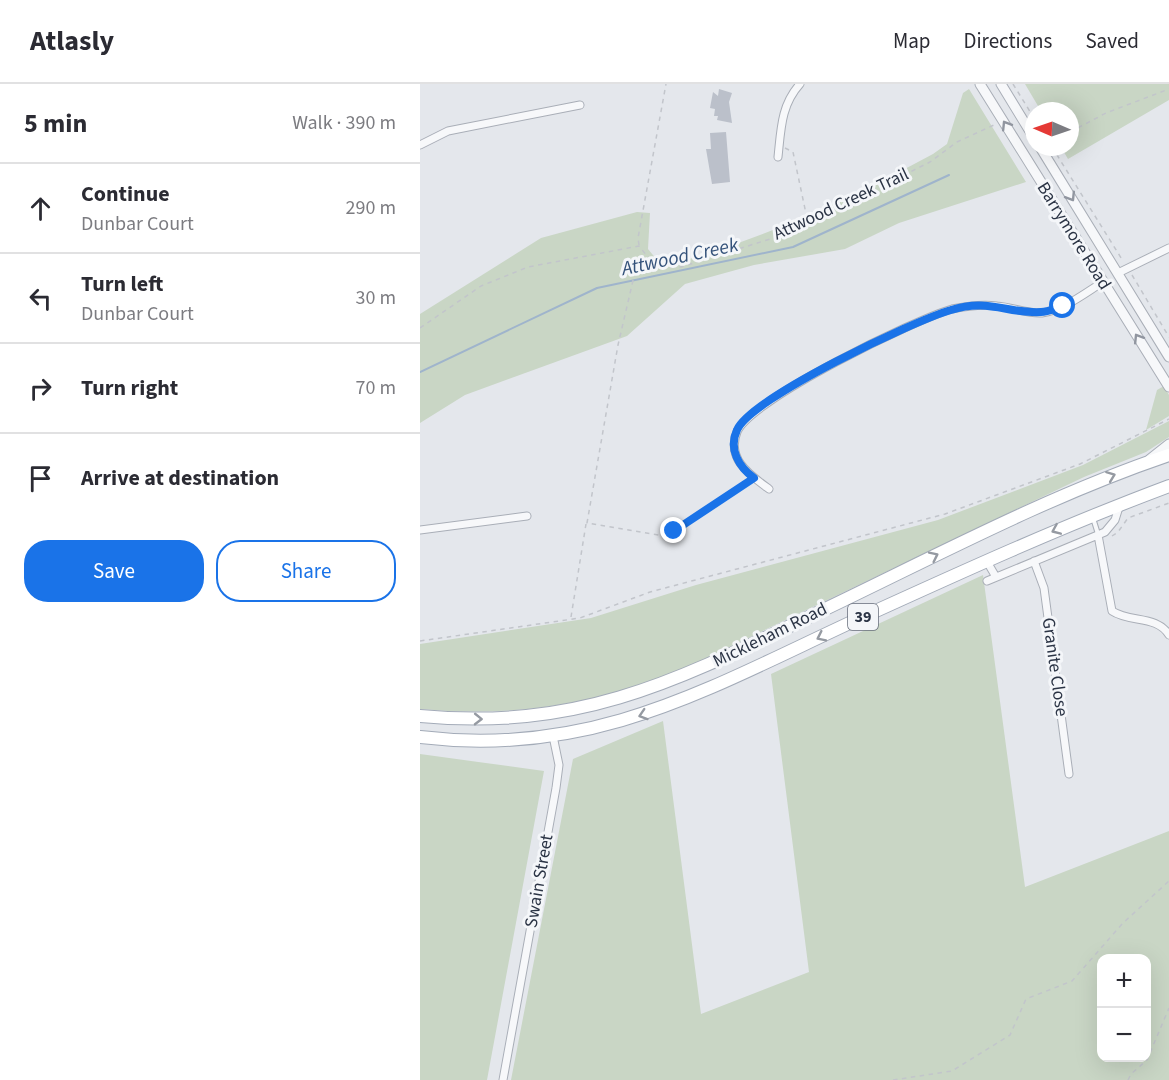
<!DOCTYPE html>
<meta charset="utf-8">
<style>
:root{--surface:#fff;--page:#f2f2f3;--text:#2b2b33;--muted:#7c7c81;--line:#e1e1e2;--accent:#1a73e8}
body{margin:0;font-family:"Source Sans 3",sans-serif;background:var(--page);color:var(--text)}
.controls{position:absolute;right:18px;bottom:18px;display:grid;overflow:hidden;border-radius:12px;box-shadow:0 6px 24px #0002}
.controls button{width:54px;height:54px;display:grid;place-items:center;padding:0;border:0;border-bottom:2px solid var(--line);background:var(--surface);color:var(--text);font:30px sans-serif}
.compass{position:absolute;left:605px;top:18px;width:54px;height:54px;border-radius:50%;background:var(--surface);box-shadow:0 6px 24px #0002;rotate:272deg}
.stop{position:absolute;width:18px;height:18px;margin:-14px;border:4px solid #1a73e8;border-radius:50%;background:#fff}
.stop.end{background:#1a73e8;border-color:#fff;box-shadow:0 2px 6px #0008}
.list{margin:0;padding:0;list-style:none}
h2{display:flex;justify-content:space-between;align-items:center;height:78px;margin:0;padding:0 24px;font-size:26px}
h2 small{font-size:20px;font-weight:400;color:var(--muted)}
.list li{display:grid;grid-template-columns:39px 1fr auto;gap:18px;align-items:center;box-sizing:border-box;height:90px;padding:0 24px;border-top:2px solid var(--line)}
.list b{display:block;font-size:22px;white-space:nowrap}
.list p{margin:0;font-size:20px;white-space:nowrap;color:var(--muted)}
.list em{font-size:20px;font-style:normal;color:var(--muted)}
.actions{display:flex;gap:12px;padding:18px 24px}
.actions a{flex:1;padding:14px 0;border:2px solid var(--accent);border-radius:24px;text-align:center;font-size:21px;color:var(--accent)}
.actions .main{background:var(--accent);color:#fff}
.icon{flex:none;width:33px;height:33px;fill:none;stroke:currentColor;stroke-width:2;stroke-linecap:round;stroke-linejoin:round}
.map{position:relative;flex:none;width:749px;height:996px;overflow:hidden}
header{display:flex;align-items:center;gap:36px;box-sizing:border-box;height:84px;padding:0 30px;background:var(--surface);border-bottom:2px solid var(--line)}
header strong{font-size:28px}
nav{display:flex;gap:33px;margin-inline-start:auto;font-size:21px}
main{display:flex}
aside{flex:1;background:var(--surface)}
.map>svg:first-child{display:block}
.green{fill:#c9d6c5;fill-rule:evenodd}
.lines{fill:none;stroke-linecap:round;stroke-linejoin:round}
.stream{stroke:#9fb4cc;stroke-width:2}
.building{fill:#bbc0ca}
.service-casing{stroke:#a9aeb7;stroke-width:6}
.minor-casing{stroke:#a9aeb7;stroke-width:9}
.tertiary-casing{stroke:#a9aeb7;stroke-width:11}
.primary-casing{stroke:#a3abb8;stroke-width:14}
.path{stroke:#c2c5cb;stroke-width:1.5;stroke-dasharray:4.5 4.5;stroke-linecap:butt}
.service{stroke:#f7f8fa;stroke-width:4}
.minor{stroke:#f7f8fa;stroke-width:7}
.tertiary{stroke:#f7f8fa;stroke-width:9}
.primary{stroke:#fff;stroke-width:12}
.oneway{stroke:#9196a0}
.oneway2{stroke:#959aa2}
.route{stroke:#1a73e8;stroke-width:8}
.labels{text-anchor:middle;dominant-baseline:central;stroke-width:6;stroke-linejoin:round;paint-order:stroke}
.shield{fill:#f4f6f9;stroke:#676e7b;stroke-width:1.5}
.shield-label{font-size:16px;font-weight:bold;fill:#2b3445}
.street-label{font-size:18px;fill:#2b3445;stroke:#f4f6f9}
.water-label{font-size:20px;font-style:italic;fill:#34527a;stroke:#f4f6f9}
</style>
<header>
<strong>Atlasly</strong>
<nav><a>Map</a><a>Directions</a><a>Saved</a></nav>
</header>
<main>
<aside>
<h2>5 min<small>Walk · 390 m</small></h2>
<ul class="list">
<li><svg class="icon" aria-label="ahead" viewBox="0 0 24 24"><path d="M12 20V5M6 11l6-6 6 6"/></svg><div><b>Continue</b><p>Dunbar Court</p></div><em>290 m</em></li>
<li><svg class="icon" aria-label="left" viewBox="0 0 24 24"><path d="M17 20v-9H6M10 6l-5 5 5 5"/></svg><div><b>Turn left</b><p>Dunbar Court</p></div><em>30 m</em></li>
<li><svg class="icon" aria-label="right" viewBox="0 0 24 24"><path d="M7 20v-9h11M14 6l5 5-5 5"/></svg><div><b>Turn right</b></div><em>70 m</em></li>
<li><svg class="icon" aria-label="arrive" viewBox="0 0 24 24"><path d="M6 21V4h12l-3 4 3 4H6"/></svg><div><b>Arrive at destination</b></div></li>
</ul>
<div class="actions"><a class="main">Save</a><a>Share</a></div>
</aside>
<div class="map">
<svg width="749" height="996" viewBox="0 0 749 996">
<rect width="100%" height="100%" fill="#e4e7ec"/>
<path class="green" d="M605,0H749V16L648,75L641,63H650V27H621Z
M549,5L606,98L479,139L425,165L334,181L265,200L207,252L45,311L0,339V230L121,154L217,128L230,129L228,165L237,176C267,180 292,168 321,158C391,133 448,105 513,70L527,60L543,9Z
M744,302L749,311V332L726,346L737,306Z
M749,337V353L726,368L664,393L251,591C165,622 92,633 0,625V560L171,534L276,501L518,436L663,381Z
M563,491L605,803L749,747V996H91L153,675L243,637L281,930L389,888L351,590ZM682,874H726V974H682Z
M0,670L124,687L67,996H0Z"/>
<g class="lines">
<path class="stream" d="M0,288L177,204L373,163L529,91"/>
</g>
<path class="building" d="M299,5L312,9L309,18L312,39L297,36L298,32H294L295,25L290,24L293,8L298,12Z
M306,48L310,98L292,100L286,65H291L290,49Z"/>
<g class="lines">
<g class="service-casing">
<path id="service" d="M673,434L678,450"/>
</g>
<g class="minor-casing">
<path id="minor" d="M0,61L28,47L160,21
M358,73C361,45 361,21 380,0
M698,189L749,164
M349,405C330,391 306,375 317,348C329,316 496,235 532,225C547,222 562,220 577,222C592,223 607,230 622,229C644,226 665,209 683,198
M0,446L107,432
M678,451L692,527C710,539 737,531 749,551
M566,476L576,493
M614,477L624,504L649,690
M567,497L685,448L695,436L700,420
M83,996L136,704L139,681L133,652"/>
</g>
<g class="tertiary-casing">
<path id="tertiary" d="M560,0L749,303
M581,0L614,54
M620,63L749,273
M730,375L749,360"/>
</g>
<g class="primary-casing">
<path id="primary" d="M0,632C163,647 260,595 401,527C516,472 628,412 749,371
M0,653C172,674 287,605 436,536C539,489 642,442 749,402"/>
</g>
<path class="path" d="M593,0L614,34
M650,48L686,29L749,5
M632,63L703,177
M365,64L373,68L388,139
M219,161L218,154L246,0
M230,177L215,188L198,261L167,439L244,452L328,397
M712,191L749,253
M0,244L61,202L108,183L219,162L236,183H261L366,150L510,78L537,58L576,40
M692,452L698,448L708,434L749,419
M151,533L166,440
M0,557L160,534L230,508L525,430L660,380L749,335
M473,996L532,987L590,951L606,915L652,897L703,839L749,797
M708,996L711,990L727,976L749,924"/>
<use href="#service" class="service"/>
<use href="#minor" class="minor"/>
<use href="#tertiary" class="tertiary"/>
<use href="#primary" class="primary"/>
</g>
<defs><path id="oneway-chevron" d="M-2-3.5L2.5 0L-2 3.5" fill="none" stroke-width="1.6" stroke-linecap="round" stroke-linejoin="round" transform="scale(1.5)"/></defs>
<g class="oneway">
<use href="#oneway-chevron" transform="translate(586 41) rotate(-122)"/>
<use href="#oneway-chevron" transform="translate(651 113) rotate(58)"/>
<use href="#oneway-chevron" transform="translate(718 254) rotate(-122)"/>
</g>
<g class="oneway2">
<use href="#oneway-chevron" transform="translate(691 392) rotate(-21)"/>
<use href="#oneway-chevron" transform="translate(636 446) rotate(157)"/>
<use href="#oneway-chevron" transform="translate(514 472) rotate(-26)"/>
<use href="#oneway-chevron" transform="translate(401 553) rotate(154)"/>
<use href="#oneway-chevron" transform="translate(223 631) rotate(162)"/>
<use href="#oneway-chevron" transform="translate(58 635) rotate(1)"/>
</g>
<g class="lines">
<path class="route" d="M254,447L334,394C319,383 308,365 317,346C331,314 493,237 531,226C568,214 588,230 621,228C628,228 636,224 643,222"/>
</g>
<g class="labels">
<rect class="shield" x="428" y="520" width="30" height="26" rx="4.5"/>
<g class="shield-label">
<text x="443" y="533">39</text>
</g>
<g class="street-label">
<text transform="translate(421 120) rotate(-25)">Attwood Creek Trail</text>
<text transform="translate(654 152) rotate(58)">Barrymore Road</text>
<text transform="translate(350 551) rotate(-26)">Mickleham Road</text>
<text transform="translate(635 583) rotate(82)">Granite Close</text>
<text transform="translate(119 797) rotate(-80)">Swain Street</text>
</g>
<g class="water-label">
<text transform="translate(260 173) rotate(-12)">Attwood Creek</text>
</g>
</g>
</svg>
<div class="controls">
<button>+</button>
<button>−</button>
</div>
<svg class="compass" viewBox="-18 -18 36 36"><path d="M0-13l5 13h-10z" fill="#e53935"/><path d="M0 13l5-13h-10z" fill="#7c7c81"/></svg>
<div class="stop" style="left:643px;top:222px"></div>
<div class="stop end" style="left:254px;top:447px"></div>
</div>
</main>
